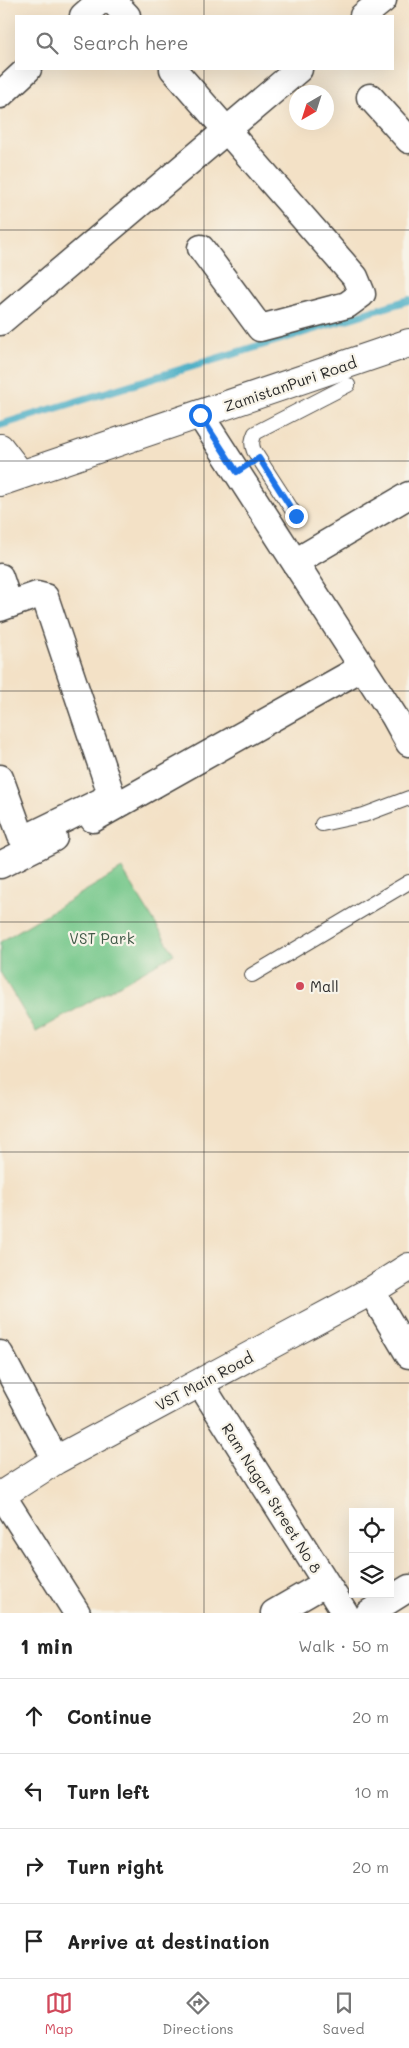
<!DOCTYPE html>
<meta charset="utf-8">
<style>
:root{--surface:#fff;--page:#f6f6f6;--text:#222;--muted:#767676;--line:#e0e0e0;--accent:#d1495b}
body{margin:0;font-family:Mali,sans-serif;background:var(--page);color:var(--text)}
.controls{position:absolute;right:15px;bottom:15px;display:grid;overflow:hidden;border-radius:0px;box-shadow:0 5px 20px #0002}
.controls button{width:45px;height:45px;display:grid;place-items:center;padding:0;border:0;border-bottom:1px solid var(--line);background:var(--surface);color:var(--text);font:25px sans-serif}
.compass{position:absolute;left:289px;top:85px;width:45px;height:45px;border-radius:50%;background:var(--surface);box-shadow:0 5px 20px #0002;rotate:219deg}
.stop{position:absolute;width:15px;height:15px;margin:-11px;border:4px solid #1a73e8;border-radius:50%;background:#fff}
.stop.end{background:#1a73e8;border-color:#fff;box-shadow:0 1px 5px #0008}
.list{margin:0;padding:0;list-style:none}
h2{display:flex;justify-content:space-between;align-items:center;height:65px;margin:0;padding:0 20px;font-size:21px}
h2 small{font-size:16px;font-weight:400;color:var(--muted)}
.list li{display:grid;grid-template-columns:32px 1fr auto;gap:15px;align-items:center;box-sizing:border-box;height:75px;padding:0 20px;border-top:1px solid var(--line)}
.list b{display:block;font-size:19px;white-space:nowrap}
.list em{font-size:16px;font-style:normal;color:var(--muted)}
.icon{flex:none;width:28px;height:28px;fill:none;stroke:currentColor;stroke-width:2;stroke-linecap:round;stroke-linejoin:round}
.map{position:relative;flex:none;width:409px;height:1613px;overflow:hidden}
.search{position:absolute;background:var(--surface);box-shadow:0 5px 20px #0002;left:15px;right:15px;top:15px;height:55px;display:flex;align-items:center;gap:12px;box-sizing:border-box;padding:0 18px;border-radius:0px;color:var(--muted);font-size:19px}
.sheet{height:365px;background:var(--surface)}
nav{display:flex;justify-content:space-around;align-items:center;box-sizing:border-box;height:70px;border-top:1px solid var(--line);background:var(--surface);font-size:14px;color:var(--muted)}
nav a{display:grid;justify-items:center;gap:2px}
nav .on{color:var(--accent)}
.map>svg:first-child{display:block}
.green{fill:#74c78a;stroke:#50795a}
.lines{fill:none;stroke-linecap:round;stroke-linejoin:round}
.stream{stroke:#45acc4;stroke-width:8}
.service-casing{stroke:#494642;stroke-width:16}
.minor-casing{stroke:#494642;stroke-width:29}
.tertiary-casing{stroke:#494642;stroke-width:30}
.service{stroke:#fff;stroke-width:14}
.minor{stroke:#fff;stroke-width:26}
.tertiary{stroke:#fff;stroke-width:28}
.route{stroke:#1a73e8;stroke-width:6}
.grid{fill:none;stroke:#2b2b2b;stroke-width:1;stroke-opacity:0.55}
.poi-dot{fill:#d1495b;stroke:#f7f3e8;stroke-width:2}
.labels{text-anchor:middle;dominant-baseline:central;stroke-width:4.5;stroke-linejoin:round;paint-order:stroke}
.street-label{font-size:15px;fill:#2b2b2b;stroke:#f7f3e8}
.park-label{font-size:15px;fill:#415a48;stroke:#f7f3e8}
.poi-label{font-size:15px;fill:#2b2b2b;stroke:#f7f3e8;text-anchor:start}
</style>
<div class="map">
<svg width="409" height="1613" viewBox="0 0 409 1613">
<rect width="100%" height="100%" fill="#f7f3e8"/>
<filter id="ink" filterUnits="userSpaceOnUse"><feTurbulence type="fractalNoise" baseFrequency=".02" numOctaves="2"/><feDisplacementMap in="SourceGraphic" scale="10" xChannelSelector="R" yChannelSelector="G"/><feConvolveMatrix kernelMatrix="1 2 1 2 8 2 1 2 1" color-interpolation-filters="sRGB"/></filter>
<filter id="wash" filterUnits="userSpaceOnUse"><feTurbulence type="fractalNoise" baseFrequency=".0096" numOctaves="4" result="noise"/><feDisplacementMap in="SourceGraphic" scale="20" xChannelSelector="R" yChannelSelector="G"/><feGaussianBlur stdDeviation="1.12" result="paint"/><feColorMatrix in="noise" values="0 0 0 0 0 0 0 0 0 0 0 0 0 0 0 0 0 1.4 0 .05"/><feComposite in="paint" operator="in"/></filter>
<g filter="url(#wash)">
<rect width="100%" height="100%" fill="#f3e1c6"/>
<path class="green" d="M122,869L174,954L36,1032L0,972V942Z"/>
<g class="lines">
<path class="stream" d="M0,425L409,300"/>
</g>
</g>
<g filter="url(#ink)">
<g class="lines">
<g class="service-casing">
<path id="service" d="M296,516L254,451C251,444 252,440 255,433L348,385
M322,824L364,815L409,798
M252,975L409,882"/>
</g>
<g class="minor-casing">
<path id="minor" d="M112,0L127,16
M83,16L101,0
M363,16L383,0
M173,69L355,277L362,294L347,305L260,328L201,248
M0,95L28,69
M370,97L409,140
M0,322L299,69
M200,415L394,716L409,743
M295,562L409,495
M0,577L9,604
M0,608L37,595L45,597L110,791L102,801L32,835L21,836L0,778
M93,819L363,667
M0,865L54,838
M371,1291L409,1355
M0,1354L56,1460
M200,1383L345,1613
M2,1495L77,1613
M274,1613L326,1583
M369,1613L409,1588"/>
</g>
<g class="tertiary-casing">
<path id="tertiary" d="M0,448L21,475
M0,482L409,343
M0,1496L56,1460L371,1291L409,1267"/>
</g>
<use href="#service" class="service"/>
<use href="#minor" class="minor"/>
<use href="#tertiary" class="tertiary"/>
</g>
</g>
<g class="lines" filter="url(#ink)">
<path class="route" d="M200,415L237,472L259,458L296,516"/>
</g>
<path class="grid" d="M204,0V16M204,69V1613M0,230H409M0,461H409M0,691H409M0,922H409M0,1152H409M0,1383H409"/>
<circle class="poi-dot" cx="300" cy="986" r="5"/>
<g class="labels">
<g class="street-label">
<text transform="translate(290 384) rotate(-19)">ZamistanPuri Road</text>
<text transform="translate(204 1381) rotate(-28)">VST Main Road</text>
<text transform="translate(272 1498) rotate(58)">Ram Nagar Street No 8</text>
</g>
<g class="park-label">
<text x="102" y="938">VST Park</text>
</g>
<g class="poi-label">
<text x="310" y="986">Mall</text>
</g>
</g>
</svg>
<div class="controls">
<button><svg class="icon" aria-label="locate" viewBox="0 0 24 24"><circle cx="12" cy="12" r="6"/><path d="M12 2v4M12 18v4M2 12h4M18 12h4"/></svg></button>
<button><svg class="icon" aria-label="layers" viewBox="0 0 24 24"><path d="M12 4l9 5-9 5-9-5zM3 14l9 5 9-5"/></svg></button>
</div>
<svg class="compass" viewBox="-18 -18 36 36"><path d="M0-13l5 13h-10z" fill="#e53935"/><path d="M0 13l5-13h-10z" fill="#767676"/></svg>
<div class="stop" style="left:200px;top:415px"></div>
<div class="stop end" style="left:296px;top:516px"></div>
<div class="search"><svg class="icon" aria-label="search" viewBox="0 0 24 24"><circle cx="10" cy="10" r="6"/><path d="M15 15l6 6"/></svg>Search here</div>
</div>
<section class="sheet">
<h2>1 min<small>Walk · 50 m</small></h2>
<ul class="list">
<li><svg class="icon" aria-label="ahead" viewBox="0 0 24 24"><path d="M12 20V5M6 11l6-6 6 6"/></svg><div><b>Continue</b></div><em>20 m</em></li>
<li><svg class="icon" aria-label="left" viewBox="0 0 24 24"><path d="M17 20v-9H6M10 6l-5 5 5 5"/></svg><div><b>Turn left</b></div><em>10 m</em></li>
<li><svg class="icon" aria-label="right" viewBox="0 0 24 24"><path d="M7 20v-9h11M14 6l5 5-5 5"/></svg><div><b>Turn right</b></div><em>20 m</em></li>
<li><svg class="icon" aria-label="arrive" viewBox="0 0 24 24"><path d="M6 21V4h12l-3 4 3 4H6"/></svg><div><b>Arrive at destination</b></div></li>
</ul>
</section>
<nav>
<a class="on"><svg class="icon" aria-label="map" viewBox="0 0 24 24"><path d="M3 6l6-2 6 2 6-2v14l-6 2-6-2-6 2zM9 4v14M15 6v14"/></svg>Map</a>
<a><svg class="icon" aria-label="directions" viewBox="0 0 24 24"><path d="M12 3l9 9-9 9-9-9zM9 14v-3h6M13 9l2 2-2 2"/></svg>Directions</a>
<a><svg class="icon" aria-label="saved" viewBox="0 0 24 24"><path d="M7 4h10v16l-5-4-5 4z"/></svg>Saved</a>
</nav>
